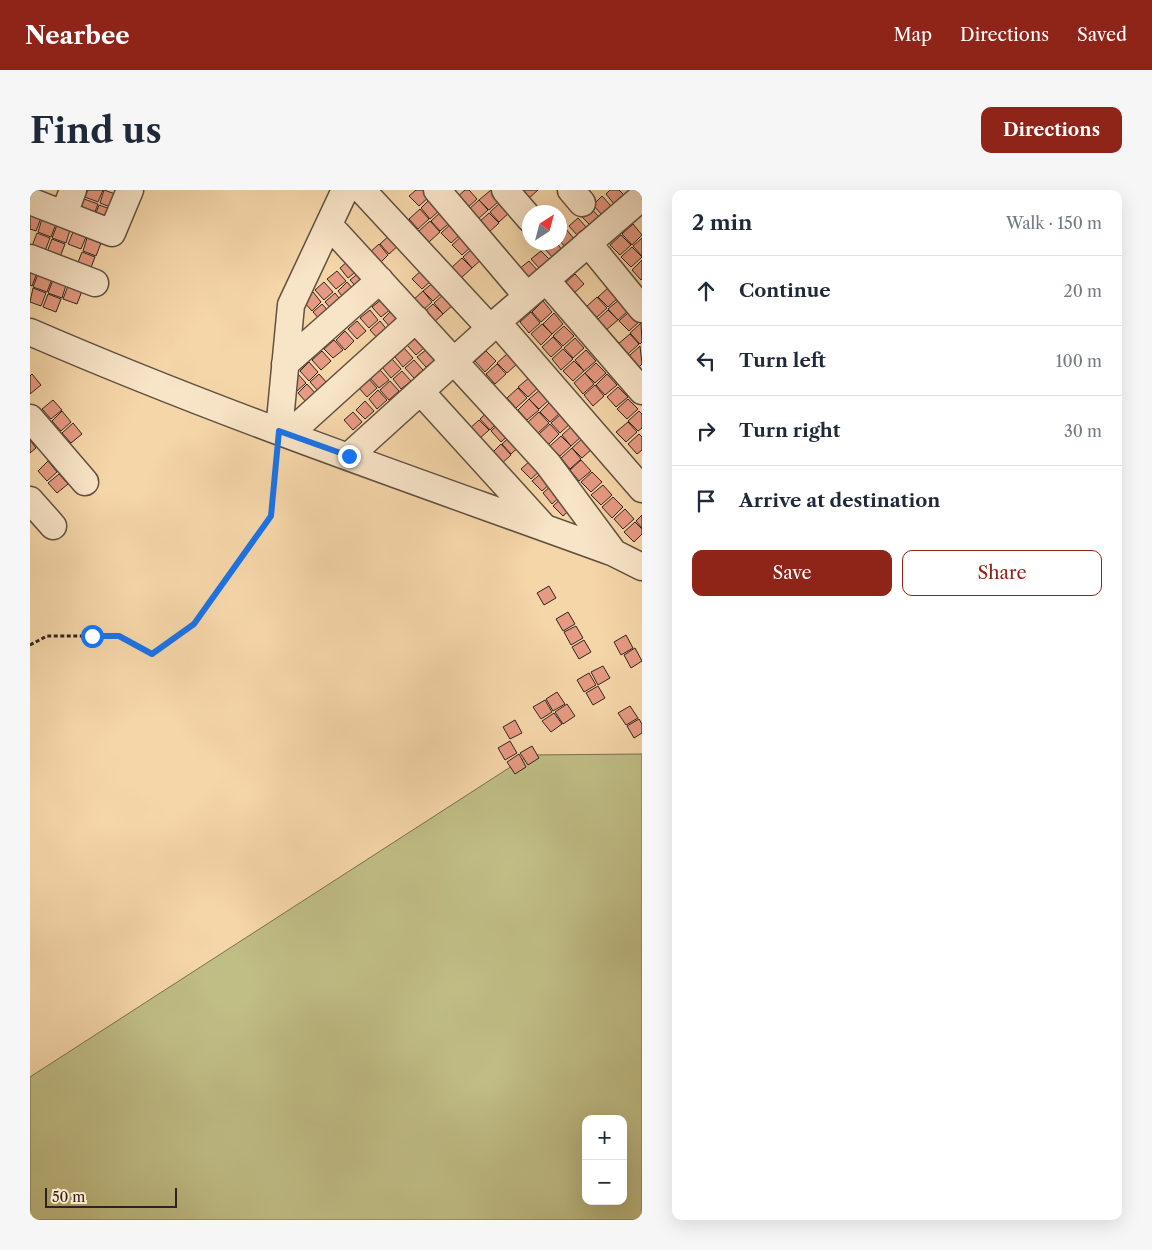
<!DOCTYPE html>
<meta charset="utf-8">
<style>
:root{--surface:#fff;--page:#f6f6f7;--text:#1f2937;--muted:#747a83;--line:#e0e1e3;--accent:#8f2418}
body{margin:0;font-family:"Libre Caslon Text",serif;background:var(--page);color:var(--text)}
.controls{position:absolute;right:15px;bottom:15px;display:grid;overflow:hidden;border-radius:10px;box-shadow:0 5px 20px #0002}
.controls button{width:45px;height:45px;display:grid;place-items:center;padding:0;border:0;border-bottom:1px solid var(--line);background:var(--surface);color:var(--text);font:25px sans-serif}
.compass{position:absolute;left:492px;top:15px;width:45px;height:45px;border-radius:50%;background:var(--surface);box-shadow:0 5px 20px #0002;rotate:36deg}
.scale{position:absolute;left:15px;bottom:12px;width:132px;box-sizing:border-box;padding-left:5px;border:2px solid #2f241d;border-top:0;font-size:14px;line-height:18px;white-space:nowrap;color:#2f241d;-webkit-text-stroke:4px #f8e4c7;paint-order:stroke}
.stop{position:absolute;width:15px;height:15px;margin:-11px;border:4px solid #1a73e8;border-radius:50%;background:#fff}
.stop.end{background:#1a73e8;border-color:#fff;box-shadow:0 1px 5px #0008}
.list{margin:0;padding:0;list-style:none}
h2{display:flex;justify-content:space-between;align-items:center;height:65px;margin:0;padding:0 20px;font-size:21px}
h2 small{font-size:16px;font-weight:400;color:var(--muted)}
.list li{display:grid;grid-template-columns:32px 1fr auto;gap:15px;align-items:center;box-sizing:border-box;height:70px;padding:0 20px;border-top:1px solid var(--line)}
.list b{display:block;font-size:19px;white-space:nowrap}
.list em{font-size:16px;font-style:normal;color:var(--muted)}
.actions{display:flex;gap:10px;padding:15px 20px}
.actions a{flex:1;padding:11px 0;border:1px solid var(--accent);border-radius:10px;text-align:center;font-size:18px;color:var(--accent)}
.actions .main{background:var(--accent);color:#fff}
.icon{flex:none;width:28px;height:28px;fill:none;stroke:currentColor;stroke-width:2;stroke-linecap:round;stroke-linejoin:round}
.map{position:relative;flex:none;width:612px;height:1030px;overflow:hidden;border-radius:10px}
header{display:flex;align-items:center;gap:30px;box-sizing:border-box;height:70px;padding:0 25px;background:var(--accent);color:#fff}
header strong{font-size:24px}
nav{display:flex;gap:28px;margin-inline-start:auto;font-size:18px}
.intro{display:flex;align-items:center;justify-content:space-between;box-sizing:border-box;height:120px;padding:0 30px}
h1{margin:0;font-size:35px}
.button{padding:12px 22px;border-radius:10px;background:var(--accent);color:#fff;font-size:18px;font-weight:700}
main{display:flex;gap:30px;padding:0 30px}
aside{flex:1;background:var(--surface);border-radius:10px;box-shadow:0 5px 20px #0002}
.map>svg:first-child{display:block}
.green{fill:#c0bd85;stroke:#787051;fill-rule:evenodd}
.building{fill:#e79a83;stroke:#2f241d}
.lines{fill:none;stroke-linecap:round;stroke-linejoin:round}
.minor-casing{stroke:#605040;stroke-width:29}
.path{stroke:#2f241d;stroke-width:3;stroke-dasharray:4 2.5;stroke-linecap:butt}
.minor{stroke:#f8e4c7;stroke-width:26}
.route{stroke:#1a73e8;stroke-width:6}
</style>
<header>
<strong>Nearbee</strong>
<nav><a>Map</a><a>Directions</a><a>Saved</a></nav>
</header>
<div class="intro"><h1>Find us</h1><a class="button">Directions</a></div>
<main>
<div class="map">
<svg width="612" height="1030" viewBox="0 0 612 1030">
<rect width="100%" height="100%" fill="#f5d6a9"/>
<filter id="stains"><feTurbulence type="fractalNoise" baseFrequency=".004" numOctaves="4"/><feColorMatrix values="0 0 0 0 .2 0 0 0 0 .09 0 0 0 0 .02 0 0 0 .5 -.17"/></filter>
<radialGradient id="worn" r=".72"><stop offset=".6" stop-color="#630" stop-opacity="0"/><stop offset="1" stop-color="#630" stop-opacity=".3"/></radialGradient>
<path class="green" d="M612,564V1030H0V887L499,565ZM556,929H593V1011H556Z"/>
<path class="building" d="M58,0H73L68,12L55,7Z
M74,0L88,5L83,18L70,13Z
M386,0H394L400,6L389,16L379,6Z
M435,0H439L447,9L436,19L426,8Z
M461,0L470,10L459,20L449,10Z
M490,0H508L498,9Z
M580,0H589L594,5L584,14L576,4Z
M572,6L581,16L572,25L563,15Z
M401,8L411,19L400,29L391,18Z
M54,9L68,14L63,27L50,22Z
M449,10L458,20L447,30L438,20Z
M471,12L480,22L469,32L460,22Z
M69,15L83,20L78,33L64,28Z
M560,17L569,27L560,35L551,26Z
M390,19L399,29L388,39L379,29Z
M412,21L422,31L410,41L401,31Z
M459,23L469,33L458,43L448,33Z
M0,24L11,28L6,41L0,39Z
M548,28L557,38L548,46L539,36Z
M12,29L26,34L21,47L8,42Z
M400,31L410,42L399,52L389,41Z
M422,33L432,43L421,53L411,43Z
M603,34L612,45L602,55L592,44Z
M27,35L40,40L36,53L22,48Z
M536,39L544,49L535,57L530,51V44Z
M43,42L56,47L51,59L38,54Z
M7,43L20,48L15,61L2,56Z
M361,44L370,54L359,64L350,54Z
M433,45L443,55L432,65L422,55Z
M591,45L601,55L590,65L580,55Z
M57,48L71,53L66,66L53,61Z
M612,48V66L603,56Z
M22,49L35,54L30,67L17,62Z
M520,52H526L532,60L523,68L514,58Z
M349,54L358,65L348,75L338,64Z
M444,57L453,68L442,78L433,67Z
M602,57L612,67L601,77L591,67Z
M511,61L520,70L510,79L501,69Z
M52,62L65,67L60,80L47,75Z
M432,68L442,78L431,88L421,78Z
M319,70L328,80L318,88L310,78Z
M612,70V89L611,90L602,80Z
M499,71L508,81L498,89L489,79Z
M393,79L403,89L392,99L382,89Z
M0,80L7,83L2,96L0,95Z
M307,81L316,91L306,99L297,89Z
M330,82L338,92L329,100L320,90Z
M8,84L22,89L17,102L3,97Z
M545,84L554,94L543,104L534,94Z
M23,90L36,95L32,108L18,103Z
M405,91L414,101L403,111L393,101Z
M294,92L303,102L294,110L285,100Z
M317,92L326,102L316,111L308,101Z
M38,96L52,101L47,114L33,109Z
M579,97L589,107L578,117L568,107Z
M3,98L16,103L11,116L0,112Z
M393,101L402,112L391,122L382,111Z
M283,102L291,112L282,121L273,111Z
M305,103L313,113L304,122L295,112Z
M415,103L424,114L413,124L404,113Z
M18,104L31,109L26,122L13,117Z
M567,107L577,118L566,128L556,117Z
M352,109L361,119L351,127L342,117Z
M590,109L599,120L588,130L578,119Z
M513,111L522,122L511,132L502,122Z
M292,114L301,124L292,132L283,122Z
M403,114L413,124L402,134L392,124Z
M340,120L348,130L339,138L330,128Z
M362,120L371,131L362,139L353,129Z
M578,120L588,130L576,140L567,130Z
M600,121L610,131L599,141L589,131Z
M501,122L510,133L499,143L490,132Z
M524,123L533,134L522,144L513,134Z
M327,131L336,141L327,149L318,139Z
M350,131L358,141L349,150L340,140Z
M611,133L612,152L610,154L600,143Z
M512,134L522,144L511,155L501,144Z
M534,136L544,146L533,156L523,146Z
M315,141L324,151L315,160L306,150Z
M600,144L609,154L598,164L588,154Z
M387,147L395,157L386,165L377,155Z
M523,147L532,157L521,167L512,157Z
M545,148L554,158L543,168L534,158Z
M304,150L313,160L303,168L294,159Z
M610,156L612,174L609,177L599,166Z
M374,158L383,168L373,177L365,167Z
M397,159L406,169L396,177L387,167Z
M533,159L543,169L531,180L522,169Z
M556,160L566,171L554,181L545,170Z
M292,161L301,171L291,180L282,170Z
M456,161L466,171L455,182L445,171Z
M478,163L488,173L477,183L467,173Z
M362,169L371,179L361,188L352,177Z
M384,170L393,180L384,188L375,178Z
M544,171L554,181L543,191L533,181Z
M279,172L288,182L279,191L270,181Z
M566,173L576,183L565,193L555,183Z
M467,174L476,184L465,194L456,184Z
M350,180L359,190L349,198L340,188Z
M372,181L381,191L371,199L363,189Z
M267,183L276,193L267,201L258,191Z
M555,183L564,194L553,204L544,193Z
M2,184L11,195L0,204V186Z
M289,184L298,194L289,202L280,192Z
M577,184L587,195L575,205L566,195Z
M500,187L509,197L498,207L488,197Z
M338,188L347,198L337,207L328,197Z
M360,191L369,201L359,210L350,200Z
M277,194L286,204L277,213L268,203Z
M565,195L574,206L563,216L554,205Z
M588,197L598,207L586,217L577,207Z
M488,198L497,208L486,218L477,208Z
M511,199L520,209L509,219L499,209Z
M348,200L357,210L347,219L339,209Z
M499,209L509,220L497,230L488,220Z
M598,209L608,219L597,229L587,219Z
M23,210L32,220L21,229L12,219Z
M335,211L344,221L335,229L326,220Z
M521,211L531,222L520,232L510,222Z
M461,219L471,229L460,240L450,229Z
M32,221L41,232L31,241L22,231Z
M609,221L612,224V238L608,241L598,231Z
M323,222L332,232L323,240L314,230Z
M509,222L519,233L508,243L498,232Z
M532,223L541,233L530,243L521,233Z
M449,230L459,240L448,250L438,240Z
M472,231L482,242L471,252L461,241Z
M598,232L607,242L596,252L586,242Z
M43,233L52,244L41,253L32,243Z
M520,234L529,244L518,255L509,244Z
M543,235L553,245L541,256L532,245Z
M483,244L492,254L481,264L472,254Z
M609,244L612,247V260L607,264L598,254Z
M531,246L541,256L530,266L520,256Z
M553,248L563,258L552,268L542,258Z
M0,250L6,258L0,263Z
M471,254L481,265L470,275L460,265Z
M542,258L551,269L540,279L531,268Z
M502,269L512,279L501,289L491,279Z
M551,270L561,281L549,291L540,280Z
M18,271L27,282L17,291L8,281Z
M514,281L523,291L512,301L502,291Z
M562,282L572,292L561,302L551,292Z
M29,284L38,294L27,303L18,293Z
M524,293L533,304L522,314L513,303Z
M573,295L582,305L571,315L561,305Z
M534,306L544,316L533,326L523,316Z
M583,307L593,317L582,328L572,317Z
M595,319L604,329L593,339L584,329Z
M612,325V338L606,331Z
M605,332L612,339V344L604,352L594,342Z
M519,396L526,408L514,415L507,403Z
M538,422L545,434L533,441L526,429Z
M546,436L553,448L541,455L534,442Z
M596,445L603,458L591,465L584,452Z
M554,450L561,462L549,469L542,457Z
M605,458L612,471L601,478L594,465Z
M573,476L580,488L568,495L561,482Z
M559,483L566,495L554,502L547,490Z
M568,496L575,508L563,515L556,503Z
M527,502L535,514L523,521L516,509Z
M515,510L522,522L511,529L503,517Z
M537,514L545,526L533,534L525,522Z
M600,516L608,528L596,535L588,523Z
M524,523L532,534L521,542L512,531Z
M609,529L612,534V543L604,548L597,536Z
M485,530L492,543L480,549L473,537Z
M480,551L487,563L475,570L468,558Z
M502,556L509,568L498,575L490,563Z
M489,564L496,577L485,584L477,572Z"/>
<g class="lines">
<g class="minor-casing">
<path id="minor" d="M332,0L460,138
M407,0L497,106
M475,0L500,29
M541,0L552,13
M0,11L82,43L100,0
M34,24L43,0
M299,35L518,274L584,363
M558,53L612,119
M0,68L65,93
M516,90L612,201
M467,132L612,299
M0,142C191,225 389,292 584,363L612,377
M255,174L350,90
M391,202L512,335
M0,228L55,292
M249,241L261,115L315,0
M259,244L386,129
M319,266L467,132L612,7
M0,310L23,336"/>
</g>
<path class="path" d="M0,455L17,446H89L122,464L164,434L241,326L246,264"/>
<use href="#minor" class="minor"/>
</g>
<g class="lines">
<path class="route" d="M62,446H89L122,464L164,434L241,326L249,241L319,266"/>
</g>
<rect width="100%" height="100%" filter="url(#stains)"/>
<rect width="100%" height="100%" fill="url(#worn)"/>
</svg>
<div class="controls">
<button>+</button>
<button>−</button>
</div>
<svg class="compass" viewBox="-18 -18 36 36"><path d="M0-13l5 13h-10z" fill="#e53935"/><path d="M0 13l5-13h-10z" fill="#747a83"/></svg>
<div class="scale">50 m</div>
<div class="stop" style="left:62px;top:446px"></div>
<div class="stop end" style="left:319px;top:266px"></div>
</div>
<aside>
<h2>2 min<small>Walk · 150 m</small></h2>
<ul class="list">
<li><svg class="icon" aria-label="ahead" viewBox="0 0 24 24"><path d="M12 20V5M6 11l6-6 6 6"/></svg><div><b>Continue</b></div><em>20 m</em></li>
<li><svg class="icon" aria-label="left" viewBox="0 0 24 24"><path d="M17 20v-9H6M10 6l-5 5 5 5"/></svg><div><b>Turn left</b></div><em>100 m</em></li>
<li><svg class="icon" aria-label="right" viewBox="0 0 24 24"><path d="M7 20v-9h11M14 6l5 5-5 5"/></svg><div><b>Turn right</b></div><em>30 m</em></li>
<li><svg class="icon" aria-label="arrive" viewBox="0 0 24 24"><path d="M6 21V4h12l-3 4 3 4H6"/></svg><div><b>Arrive at destination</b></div></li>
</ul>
<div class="actions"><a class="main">Save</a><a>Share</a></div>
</aside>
</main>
